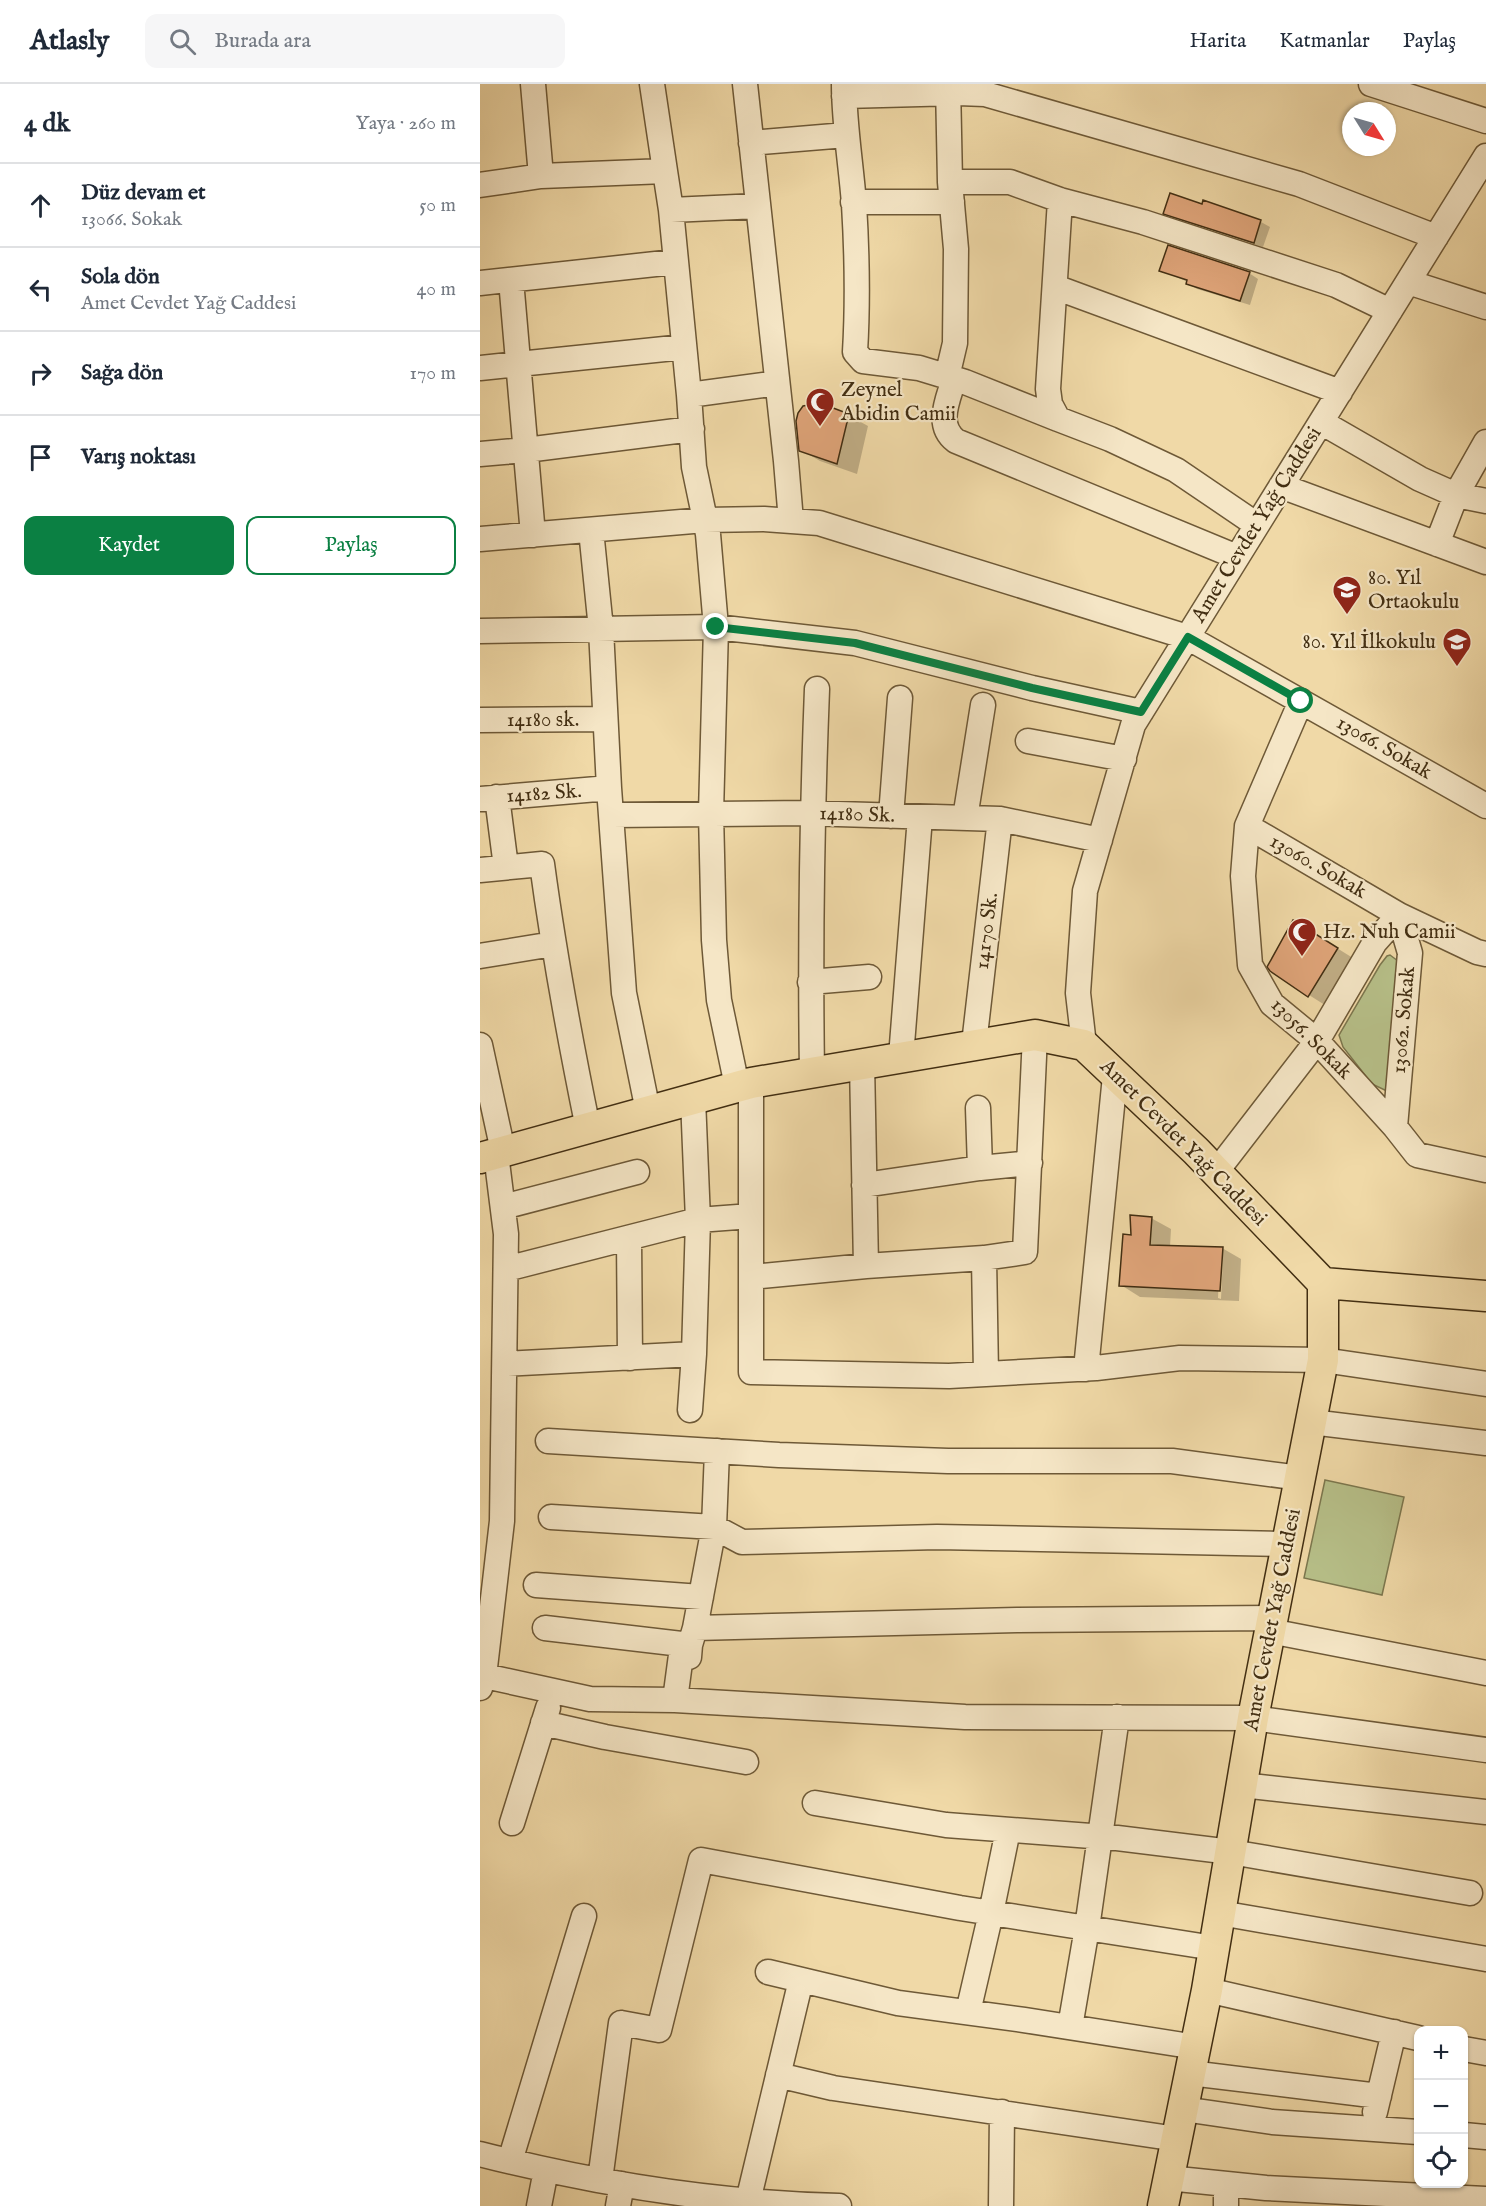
<!DOCTYPE html>
<html lang="tr">
<meta charset="utf-8">
<style>
:root{--surface:#fff;--page:#f6f6f7;--text:#1f2937;--muted:#747a83;--line:#e0e1e3;--accent:#0b8043}
body{margin:0;font-family:"IM FELL English",serif;background:var(--page);color:var(--text)}
.controls{position:absolute;right:18px;bottom:18px;display:grid;overflow:hidden;border-radius:12px;box-shadow:0 2px 4px #0004}
.controls button{width:54px;height:54px;display:grid;place-items:center;padding:0;border:0;border-bottom:2px solid var(--line);background:var(--surface);color:var(--text);font:30px sans-serif}
.compass{position:absolute;left:862px;top:18px;width:54px;height:54px;border-radius:50%;background:var(--surface);box-shadow:0 2px 4px #0004;rotate:127deg}
.stop{position:absolute;width:18px;height:18px;margin:-14px;border:4px solid #0b8043;border-radius:50%;background:#fff}
.stop.end{background:#0b8043;border-color:#fff;box-shadow:0 2px 6px #0008}
.list{margin:0;padding:0;list-style:none}
h2{display:flex;justify-content:space-between;align-items:center;height:78px;margin:0;padding:0 24px;font-size:26px}
h2 small{font-size:20px;font-weight:400;color:var(--muted)}
.list li{display:grid;grid-template-columns:39px 1fr auto;gap:18px;align-items:center;box-sizing:border-box;height:84px;padding:0 24px;border-top:2px solid var(--line)}
.list b{display:block;font-size:22px;white-space:nowrap}
.list p{margin:0;font-size:20px;white-space:nowrap;color:var(--muted)}
.list em{font-size:20px;font-style:normal;color:var(--muted)}
.actions{display:flex;gap:12px;padding:18px 24px}
.actions a{flex:1;padding:14px 0;border:2px solid var(--accent);border-radius:12px;text-align:center;font-size:21px;color:var(--accent)}
.actions .main{background:var(--accent);color:#fff}
.icon{flex:none;width:33px;height:33px;fill:none;stroke:currentColor;stroke-width:2;stroke-linecap:round;stroke-linejoin:round}
.map{position:relative;flex:none;width:1006px;height:2122px;overflow:hidden}
header{display:flex;align-items:center;gap:36px;box-sizing:border-box;height:84px;padding:0 30px;background:var(--surface);border-bottom:2px solid var(--line)}
header strong{font-size:28px}
nav{display:flex;gap:33px;margin-inline-start:auto;font-size:21px}
.search{width:420px;height:54px;background:var(--page);display:flex;align-items:center;gap:15px;box-sizing:border-box;padding:0 21px;border-radius:12px;color:var(--muted);font-size:22px}
main{display:flex}
aside{flex:1;background:var(--surface)}
.map>svg:first-child{display:block}
.green{fill:#b7c089;stroke:#7c774e;stroke-width:1.5}
.shadow{fill:#0003;fill-rule:evenodd}
.building{fill:#dfa479;stroke:#422e12;stroke-width:1.5}
.lines{fill:none;stroke-linecap:round;stroke-linejoin:round}
.minor-casing{stroke:#6e5937;stroke-width:27}
.major-casing{stroke:#422e12;stroke-width:33}
.minor{stroke:#f5e6c6;stroke-width:24}
.major{stroke:#f0d9a7;stroke-width:30}
.route{stroke:#0b8043;stroke-width:8}
.labels{text-anchor:middle;dominant-baseline:central;stroke-width:4.5;stroke-linejoin:round;paint-order:stroke}
.poi-label{font-size:21px;fill:#422e12;stroke:#f5e6c6;text-anchor:start}
.street-label{font-size:21px;fill:#422e12;stroke:#f5e6c6}
</style>
<header>
<strong>Atlasly</strong>
<div class="search"><svg class="icon" aria-label="search" viewBox="0 0 24 24"><circle cx="10" cy="10" r="6"/><path d="M15 15l6 6"/></svg>Burada ara</div>
<nav><a>Harita</a><a>Katmanlar</a><a>Paylaş</a></nav>
</header>
<main>
<aside>
<h2>4 dk<small>Yaya · 260 m</small></h2>
<ul class="list">
<li><svg class="icon" aria-label="ahead" viewBox="0 0 24 24"><path d="M12 20V5M6 11l6-6 6 6"/></svg><div><b>Düz devam et</b><p>13066. Sokak</p></div><em>50 m</em></li>
<li><svg class="icon" aria-label="left" viewBox="0 0 24 24"><path d="M17 20v-9H6M10 6l-5 5 5 5"/></svg><div><b>Sola dön</b><p>Amet Cevdet Yağ Caddesi</p></div><em>40 m</em></li>
<li><svg class="icon" aria-label="right" viewBox="0 0 24 24"><path d="M7 20v-9h11M14 6l5 5-5 5"/></svg><div><b>Sağa dön</b></div><em>170 m</em></li>
<li><svg class="icon" aria-label="arrive" viewBox="0 0 24 24"><path d="M6 21V4h12l-3 4 3 4H6"/></svg><div><b>Varış noktası</b></div></li>
</ul>
<div class="actions"><a class="main">Kaydet</a><a>Paylaş</a></div>
</aside>
<div class="map">
<svg width="1006" height="2122" viewBox="0 0 1006 2122">
<rect width="100%" height="100%" fill="#f0d9a7"/>
<filter id="stains"><feTurbulence type="fractalNoise" baseFrequency=".00333" numOctaves="4"/><feColorMatrix values="0 0 0 0 .2 0 0 0 0 .09 0 0 0 0 .02 0 0 0 .5 -.17"/></filter>
<radialGradient id="worn" r=".72"><stop offset=".6" stop-color="#630" stop-opacity="0"/><stop offset="1" stop-color="#630" stop-opacity=".3"/></radialGradient>
<path class="green" d="M910,871L918,877L909,1008L892,1000L863,963L859,951L900,881L907,872Z
M845,1396L924,1413L902,1511L824,1494Z"/>
<path class="shadow" d="M724,118L781,138L790,143L783,163L694,134L685,129L723,122Z
M680,186L769,189L778,195L770,221L717,205L707,199L708,198Z
M368,331L388,342L377,390L340,377L321,366Z
M833,849L876,876L848,923L829,911Z
M671,1134L691,1145L690,1163L742,1164L761,1175L759,1217L660,1213L641,1201L652,1153ZM740,1172H743L741,1215L738,1214Z"/>
<path class="building" d="M690,109L722,120L723,116L781,136L774,159L683,130Z
M688,161L770,188L760,217L706,200L707,196L679,187Z
M340,319L369,330L357,380L319,367L316,337L318,329L323,322Z
M813,836L858,864L828,913L790,887L787,883Z
M650,1131L672,1133L670,1161L743,1163L740,1207L639,1202L643,1150L651,1151Z"/>
<g class="lines">
<g class="minor-casing">
<path id="minor" d="M53,0L61,92
M172,0L185,87
M265,0L306,377L311,437
M364,0C364,40 371,80 374,120C377,169 378,218 375,268L383,277L439,284L485,298L578,335
M891,0L1006,37
M364,12L478,9L505,10L819,100L956,153
M271,59L366,51
M470,98H530L580,116L663,138L856,201L910,227
M0,101L61,92L185,87L191,126L209,311L214,383L228,450L236,543L231,729L234,856L239,916L257,1002
M580,116L568,305L570,320L578,335L630,355L696,386L777,441
M373,118H472
M191,126L278,122
M31,196L53,451
M928,198L1006,223
M0,199L194,178
M575,203L860,308
M0,284L204,263
M467,293L475,259L476,165L470,98L468,0
M474,295C468,316 455,341 476,357L757,473
M209,311L297,299
M841,338L940,395L976,411L1006,417
M0,370L46,366L212,345
M801,402L1006,478
M111,446L121,545L129,704L144,909L168,1027
M0,455L225,436L284,435L339,439L707,553L1006,722
M957,460L976,411L1006,358
M0,547L236,543L375,559L552,604L661,628
M821,617L767,742L763,792L770,881L792,920L837,957L915,1043L937,1071L1006,1086
M0,636L125,635
M548,657L644,675
M17,713L26,783
M0,715L129,704
M132,731L326,729L520,735L620,756
M411,732L420,614
M485,734L503,621
M767,742L919,831L997,868L1006,870
M0,786L62,780C74,869 90,956 108,1044
M0,872L73,860
M330,898L389,893
M494,960L520,735
M0,961L23,1067
M604,961L598,909L605,807L653,641L1006,72
M421,973L440,733
M382,979L386,1182
M332,988C330,860 332,733 337,605
M271,999V1288L469,1292L616,1284L700,1274L843,1276L1006,1300
M498,1024L500,1084
M915,1043L930,869L919,831
M736,1088L837,957L895,858L919,831
M384,1101L500,1084L550,1079
M23,1123L157,1088
M149,1154L150,1274
M504,1174L506,1290
M26,1185L218,1136L271,1132
M271,1193L386,1182L504,1174L545,1168L555,951
M25,1280L214,1270
M606,1285L635,992
M210,1326L214,1270L218,1136L213,1015
M831,1338L1006,1359
M68,1357L299,1371L468,1377H692L820,1394
M71,1433L234,1443L262,1458L457,1453L807,1460
M56,1501L221,1513
M65,1544L210,1561
M215,1544L537,1536L793,1534
M790,1547L1006,1589
M0,1591L110,1615L195,1616L485,1633L773,1634L1006,1666
M0,1604L4,1592L22,1437L26,1150L16,1070
M195,1616L201,1571L209,1573L210,1561L215,1544L234,1443L237,1367
M63,1639L125,1653L266,1678
M762,1701L1006,1728
M335,1719L466,1741L637,1754L751,1768L990,1809
M32,1739L68,1624
M740,1829L1006,1875
M288,1888L418,1919L544,1936L716,1963
M727,1906L938,1954
M488,1928L511,1829L528,1746
M590,1943L607,1844L637,1633
M984,1965L1006,1969
M710,1989L899,2012
M298,1991L353,2004L697,2055
M703,2025L792,2038L938,2048
M895,2028L914,1948
M984,2051L1006,2053
M0,2070C117,2100 238,2119 359,2122
M30,2077L104,1832
M688,2094L786,2104L1006,2115
M120,2096L141,1939L179,1946L221,1776L480,1824L734,1864
M268,2117L321,1896
M59,2122L66,2086
M138,2122L142,2100
M521,2122L522,2028
M746,2122V2100"/>
</g>
<g class="major-casing">
<path id="major" d="M0,1074L271,999L555,951L604,961L716,1067L843,1199V1276L773,1634L727,1906L683,2122
M843,1199L1006,1212"/>
</g>
<use href="#minor" class="minor"/>
<use href="#major" class="major"/>
</g>
<g class="lines">
<path class="route" d="M236,543L375,559L552,604L661,628L708,553L821,617"/>
</g>
<defs>
<g id="mosque-pin" transform="scale(1.5)"><path d="M0 17L-7.5 6A9.5 9.5 0 1 1 7.5 6Z" fill="#8f2418" stroke="#f5e6c6"/><path d="M3.5-4.9A6 6 0 1 0 3.5 4.9A5 5 0 1 1 3.5-4.9Z" fill="#fff"/></g>
<g id="school-pin" transform="scale(1.5)"><path d="M0 17L-7.5 6A9.5 9.5 0 1 1 7.5 6Z" fill="#8f2418" stroke="#f5e6c6"/><path d="M0-5L7-2L0 1L-7-2ZM-4 1L0 2.5L4 1V4Q0 6-4 4Z" fill="#fff"/></g>
</defs>
<g fill-rule="evenodd">
<use href="#mosque-pin" x="340" y="318"/>
<use href="#school-pin" x="867" y="506"/>
<use href="#school-pin" x="977" y="558"/>
<use href="#mosque-pin" x="822" y="848"/>
</g>
<g class="labels">
<g class="poi-label">
<text x="361" y="306">Zeynel<tspan x="361" dy="24">Abidin Camii</tspan></text>
<text x="888" y="494">80. Yıl<tspan x="888" dy="24">Ortaokulu</tspan></text>
<text x="956" y="558" text-anchor="end">80. Yıl İlkokulu</text>
<text x="843" y="848">Hz. Nuh Camii</text>
</g>
<g class="street-label">
<text transform="translate(777 441) rotate(-58)">Amet Cevdet Yağ Caddesi</text>
<text x="63" y="636">14180 sk.</text>
<text transform="translate(904 664) rotate(30)">13066. Sokak</text>
<text transform="translate(64 710) rotate(-4)">14182 Sk.</text>
<text transform="translate(377 731) rotate(2)">14180 Sk.</text>
<text transform="translate(838 783) rotate(30)">13060. Sokak</text>
<text transform="translate(507 847) rotate(-83)">14170 Sk.</text>
<text transform="translate(924 936) rotate(-85)">13062. Sokak</text>
<text transform="translate(831 955) rotate(45)">13056. Sokak</text>
<text transform="translate(703 1059) rotate(45)">Amet Cevdet Yağ Caddesi</text>
<text transform="translate(793 1536) rotate(-79)">Amet Cevdet Yağ Caddesi</text>
</g>
</g>
<rect width="100%" height="100%" filter="url(#stains)"/>
<rect width="100%" height="100%" fill="url(#worn)"/>
</svg>
<div class="controls">
<button>+</button>
<button>−</button>
<button><svg class="icon" aria-label="locate" viewBox="0 0 24 24"><circle cx="12" cy="12" r="6"/><path d="M12 2v4M12 18v4M2 12h4M18 12h4"/></svg></button>
</div>
<svg class="compass" viewBox="-18 -18 36 36"><path d="M0-13l5 13h-10z" fill="#e53935"/><path d="M0 13l5-13h-10z" fill="#747a83"/></svg>
<div class="stop" style="left:821px;top:617px"></div>
<div class="stop end" style="left:236px;top:543px"></div>
</div>
</main>
